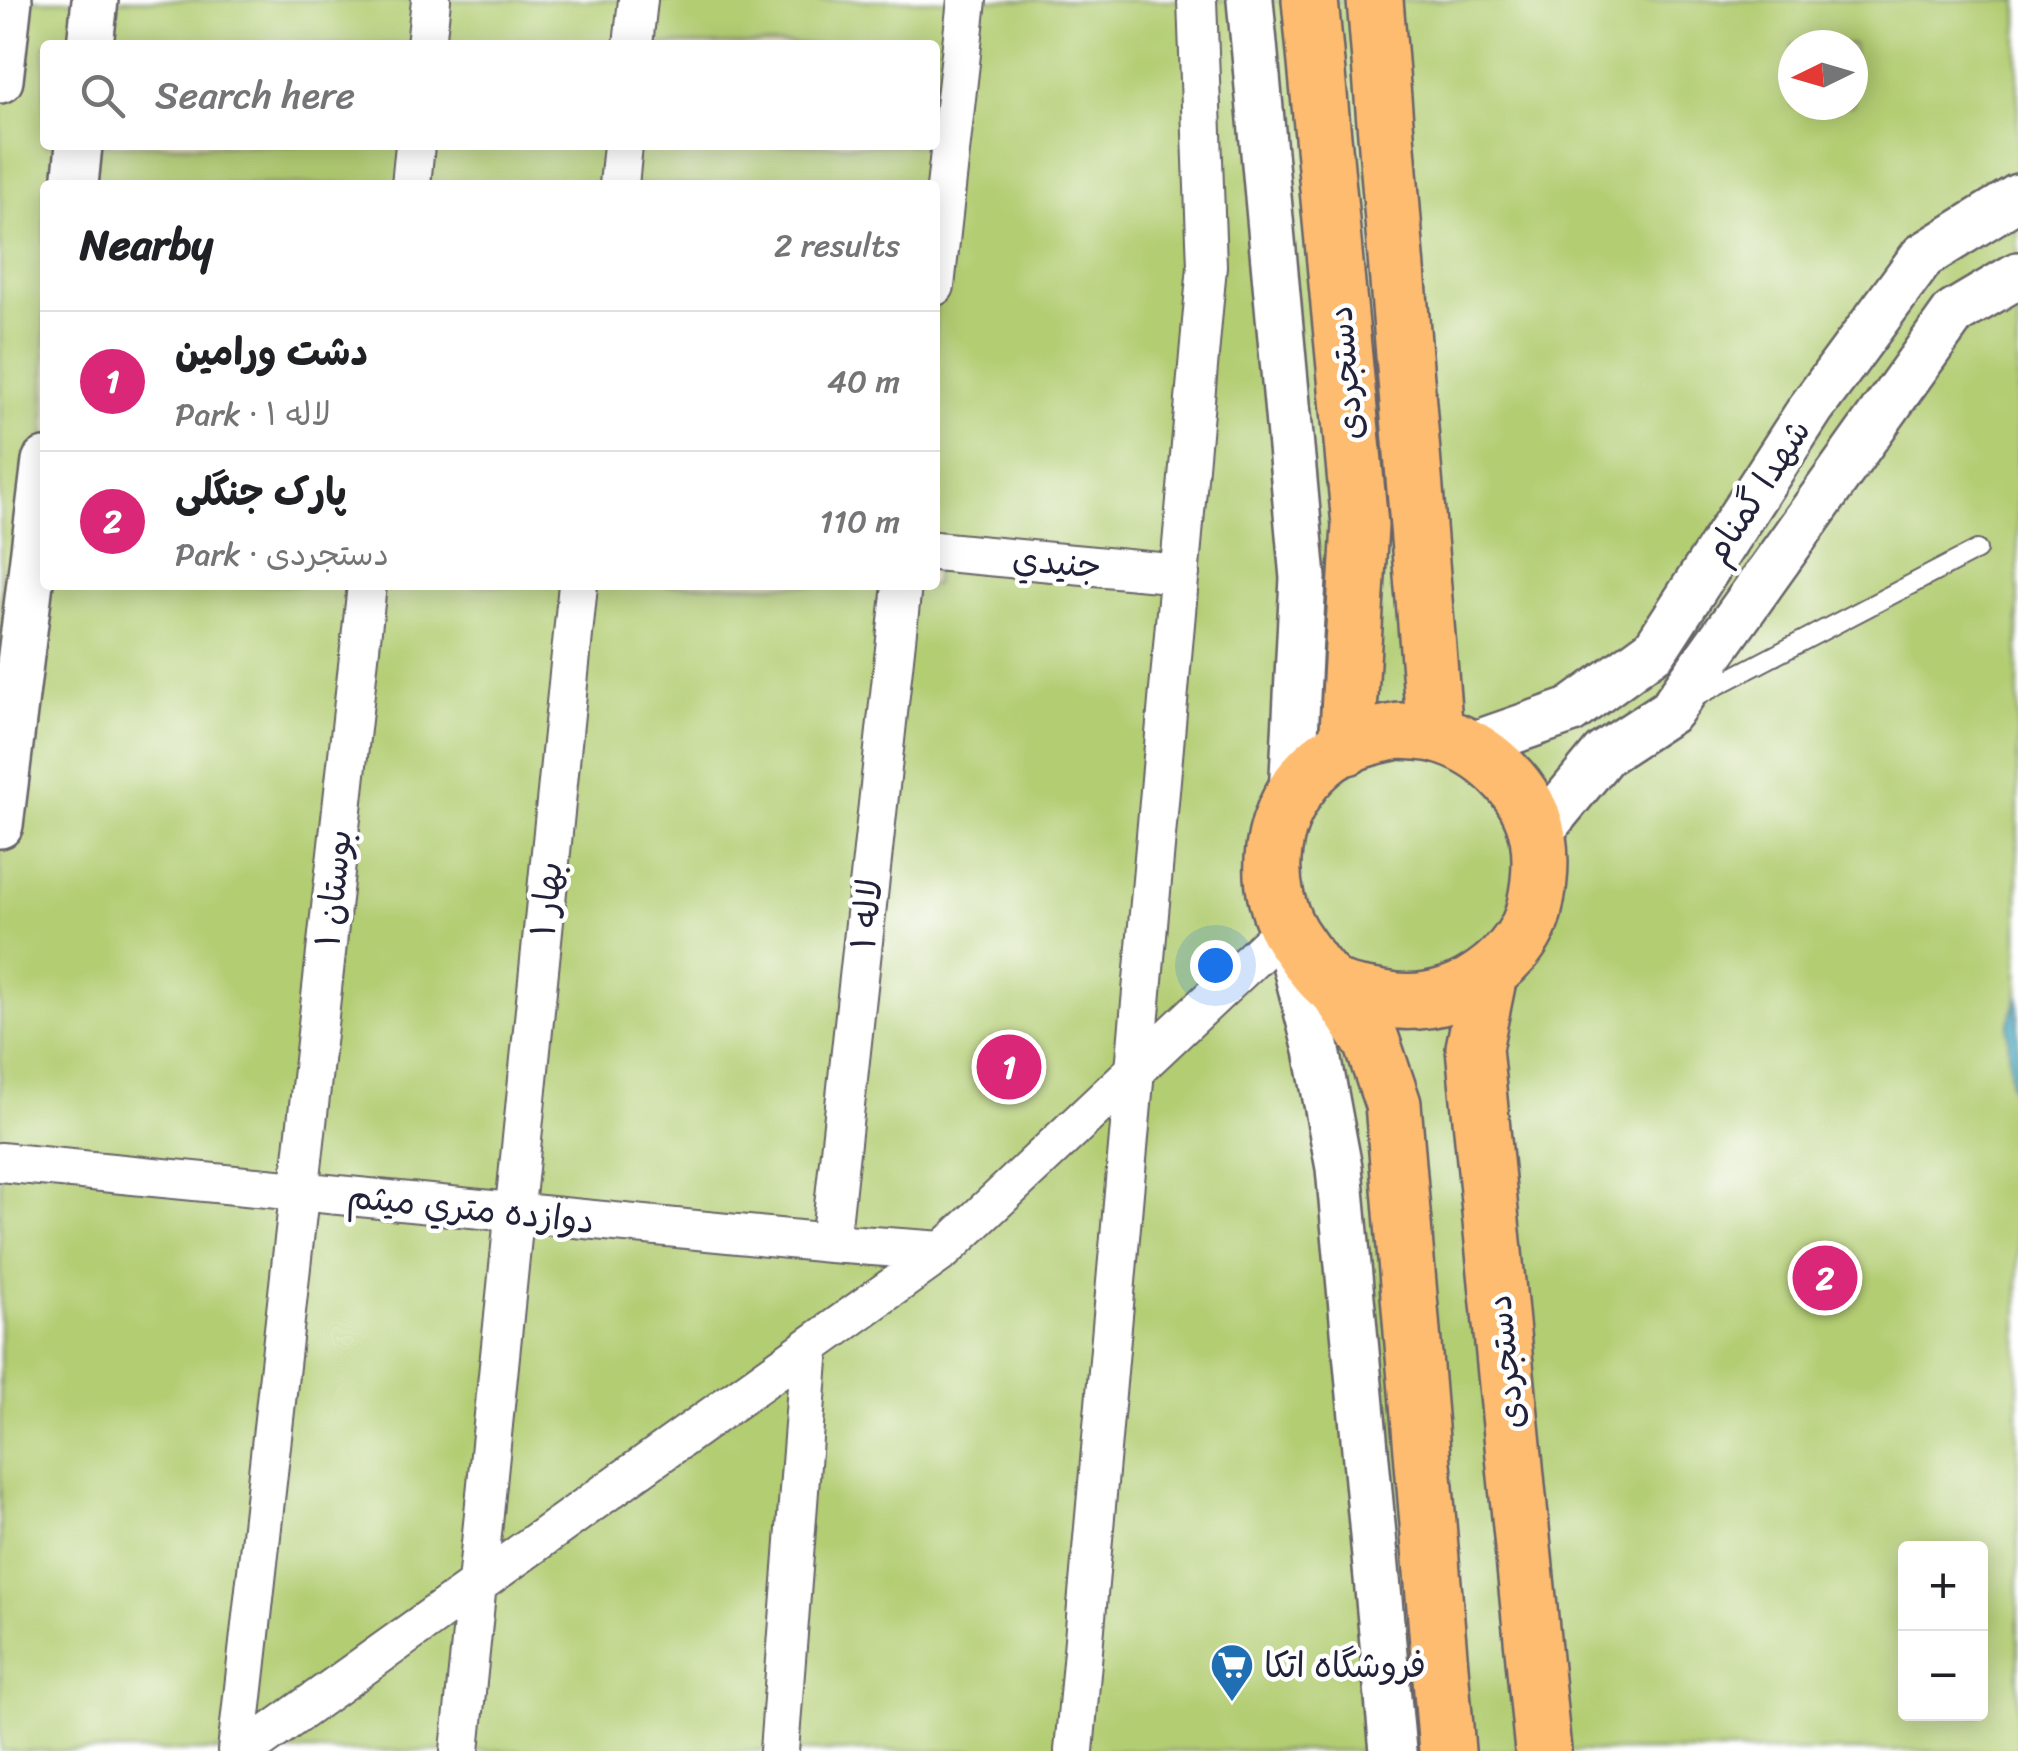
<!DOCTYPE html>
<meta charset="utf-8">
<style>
:root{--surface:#fff;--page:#f6f6f6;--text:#202124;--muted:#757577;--line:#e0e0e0;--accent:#db2777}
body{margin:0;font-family:Sriracha,"Playpen Sans Arabic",sans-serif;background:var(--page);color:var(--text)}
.controls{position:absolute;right:30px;bottom:30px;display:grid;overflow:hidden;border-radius:10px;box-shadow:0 5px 25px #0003}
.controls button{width:90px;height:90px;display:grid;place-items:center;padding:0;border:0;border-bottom:2px solid var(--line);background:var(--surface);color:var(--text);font:50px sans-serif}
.compass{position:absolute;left:1778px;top:30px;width:90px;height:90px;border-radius:50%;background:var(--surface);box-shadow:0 5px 25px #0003;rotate:265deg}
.you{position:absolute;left:1215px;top:965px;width:35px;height:35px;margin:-25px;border:8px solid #fff;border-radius:50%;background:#1a73e8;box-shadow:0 0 0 15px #1a73e833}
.badge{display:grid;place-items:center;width:65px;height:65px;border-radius:50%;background:var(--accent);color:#fff;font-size:32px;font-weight:700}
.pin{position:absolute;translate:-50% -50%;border:5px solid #fff;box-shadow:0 2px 10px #0006}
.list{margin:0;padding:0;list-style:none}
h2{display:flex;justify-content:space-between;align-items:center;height:130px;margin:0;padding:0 40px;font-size:42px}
h2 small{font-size:32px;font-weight:400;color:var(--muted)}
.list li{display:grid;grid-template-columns:65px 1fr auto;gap:30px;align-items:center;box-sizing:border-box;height:140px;padding:0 40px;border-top:2px solid var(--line)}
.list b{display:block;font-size:38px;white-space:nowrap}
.list p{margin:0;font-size:32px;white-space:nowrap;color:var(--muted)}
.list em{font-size:32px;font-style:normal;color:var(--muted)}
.icon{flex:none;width:55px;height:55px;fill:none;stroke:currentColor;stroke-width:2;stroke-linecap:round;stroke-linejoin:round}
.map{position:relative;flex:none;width:2018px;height:1751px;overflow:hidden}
.search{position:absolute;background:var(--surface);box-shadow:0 5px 25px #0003;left:40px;top:40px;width:900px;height:110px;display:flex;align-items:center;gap:25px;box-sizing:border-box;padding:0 35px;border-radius:10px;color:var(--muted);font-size:38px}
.panel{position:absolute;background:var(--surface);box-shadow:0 5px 25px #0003;left:40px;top:180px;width:900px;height:410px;border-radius:10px}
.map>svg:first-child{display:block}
.green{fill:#b3cd73;stroke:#6a7857;stroke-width:2.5;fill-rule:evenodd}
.water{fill:#40a8c0;stroke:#31657e;stroke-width:2.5}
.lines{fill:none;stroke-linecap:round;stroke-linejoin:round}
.service-casing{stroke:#686468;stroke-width:22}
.minor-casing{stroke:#686468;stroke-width:42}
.tertiary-casing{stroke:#686468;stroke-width:50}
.primary-casing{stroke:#686468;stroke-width:60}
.service{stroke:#fff;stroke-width:18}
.minor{stroke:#fff;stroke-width:38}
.tertiary{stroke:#fff;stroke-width:45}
.primary{stroke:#fdbc70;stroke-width:55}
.labels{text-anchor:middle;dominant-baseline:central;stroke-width:9;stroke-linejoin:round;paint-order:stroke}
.street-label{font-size:35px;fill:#22223b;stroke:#fff}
.poi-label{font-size:35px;fill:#22223b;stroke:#fff;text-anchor:start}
</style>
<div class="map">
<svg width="2018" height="1751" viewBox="0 0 2018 1751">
<rect width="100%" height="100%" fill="#fff"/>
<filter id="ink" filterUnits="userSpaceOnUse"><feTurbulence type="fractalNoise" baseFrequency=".01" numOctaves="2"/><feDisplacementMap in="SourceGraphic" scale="20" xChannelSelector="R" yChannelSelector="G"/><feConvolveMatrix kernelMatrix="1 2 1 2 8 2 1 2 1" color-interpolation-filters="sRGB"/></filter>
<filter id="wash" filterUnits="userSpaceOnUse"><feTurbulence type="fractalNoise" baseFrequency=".0048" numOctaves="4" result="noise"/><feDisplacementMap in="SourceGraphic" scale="40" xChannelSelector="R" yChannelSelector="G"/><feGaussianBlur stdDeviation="2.25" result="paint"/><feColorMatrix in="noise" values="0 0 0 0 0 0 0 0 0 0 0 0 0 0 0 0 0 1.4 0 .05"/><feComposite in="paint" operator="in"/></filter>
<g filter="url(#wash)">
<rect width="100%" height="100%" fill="#e9e0bd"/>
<path class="green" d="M0,0H2018V1751H0ZM45,45H935V145H45ZM1793,45H1853V105H1793ZM45,185H935V585H45ZM1906,1548H1980V1714H1906Z"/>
<path class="water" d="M2018,995V1102L2011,1084L2008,1027Z"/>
</g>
<g filter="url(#ink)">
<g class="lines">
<g class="service-casing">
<path id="service" d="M1697,696L1977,550"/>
</g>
<g class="minor-casing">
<path id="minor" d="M426,45L431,0
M633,45L638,0
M411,185L415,145
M619,185L623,145
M935,286L967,0
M935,551L1180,574
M0,1162L830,1243L943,1251
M830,1243L902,585
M237,1751L367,585
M245,1751L943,1251L1286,928
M460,1751L578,585
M779,1751L810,1347
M1074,1751L1207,266L1197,0"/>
</g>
<g class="tertiary-casing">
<path id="tertiary" d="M1250,0L1303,578L1292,795
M90,45L95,0
M0,80L9,0
M75,185L79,145
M1469,746L1570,711L1655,649L1811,408L1923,256L2018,197
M0,825L45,461
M1538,834L1604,754L1670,711L1954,313L2018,275
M1289,940L1317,1050L1339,1168L1393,1751"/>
</g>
<g class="primary-casing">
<path id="primary" d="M1310,0L1360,525L1347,747
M1375,0L1435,734
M1399,731C1411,732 1425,732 1437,735C1484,747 1529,788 1538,837C1542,861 1540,882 1535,905C1529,940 1500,968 1471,985C1445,1000 1412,1005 1383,999C1369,996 1351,995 1338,989C1324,983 1307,958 1298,945C1256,889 1268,806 1322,761C1343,743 1372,736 1399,731Z
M1489,975L1474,1048L1543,1751
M1337,989L1372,1042L1393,1104L1447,1751"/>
</g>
<use href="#service" class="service"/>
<use href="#minor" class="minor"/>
<use href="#tertiary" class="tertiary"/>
<use href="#primary" class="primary"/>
</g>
</g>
<defs>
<g id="supermarket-pin" transform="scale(2.25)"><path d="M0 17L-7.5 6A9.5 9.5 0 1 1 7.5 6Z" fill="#1f6fb2" stroke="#fff"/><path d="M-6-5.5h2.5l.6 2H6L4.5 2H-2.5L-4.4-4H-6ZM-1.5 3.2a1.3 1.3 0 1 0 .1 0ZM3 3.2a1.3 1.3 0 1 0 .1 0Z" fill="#fff"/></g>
</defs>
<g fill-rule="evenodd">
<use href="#supermarket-pin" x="1232" y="1665"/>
</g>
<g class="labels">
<g class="street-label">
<text transform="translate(1345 373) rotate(-95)">دستجردی</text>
<text transform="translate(1757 491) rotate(-57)">شهدا گمنام</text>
<text transform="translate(1057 562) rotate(5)">جنيدي</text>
<text transform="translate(333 888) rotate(-84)">بوستان ۱</text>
<text transform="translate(546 899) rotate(-84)">بهار ۱</text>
<text transform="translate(866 914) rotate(-84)">لاله ۱</text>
<text transform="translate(471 1208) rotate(6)">دوازده متري میثم</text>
<text transform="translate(1505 1362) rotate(-96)">دستجردی</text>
</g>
<g class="poi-label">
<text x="1264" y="1665">فروشگاه اتکا</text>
</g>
</g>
</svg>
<div class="controls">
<button>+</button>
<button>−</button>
</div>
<svg class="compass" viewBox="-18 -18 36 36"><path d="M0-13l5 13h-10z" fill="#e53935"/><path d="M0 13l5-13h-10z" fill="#757577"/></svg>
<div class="you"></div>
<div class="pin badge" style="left:1009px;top:1067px">1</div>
<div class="pin badge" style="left:1825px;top:1278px">2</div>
<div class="search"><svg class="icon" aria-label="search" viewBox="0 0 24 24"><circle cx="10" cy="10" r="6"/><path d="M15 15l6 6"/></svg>Search here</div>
<section class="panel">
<h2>Nearby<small>2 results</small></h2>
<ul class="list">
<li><span class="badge">1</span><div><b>دشت ورامین</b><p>Park · لاله ۱</p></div><em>40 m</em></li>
<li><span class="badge">2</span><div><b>پارک جنگلی</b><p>Park · دستجردی</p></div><em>110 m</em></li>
</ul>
</section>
</div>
